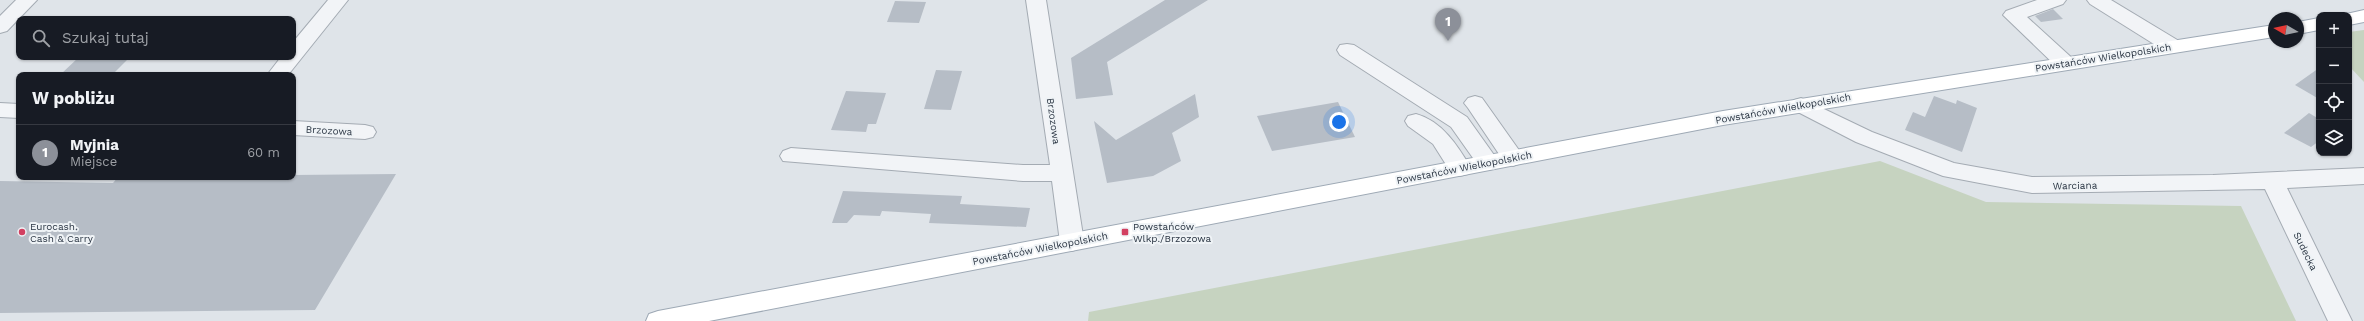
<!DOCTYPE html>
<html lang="pl">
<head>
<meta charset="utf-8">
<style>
  :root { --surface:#171b24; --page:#20242c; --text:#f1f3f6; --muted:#9ea1a6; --line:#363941; --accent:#8c9099 }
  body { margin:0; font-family:"Work Sans",sans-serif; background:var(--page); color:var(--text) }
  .controls { position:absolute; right:12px; top:12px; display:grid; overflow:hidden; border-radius:8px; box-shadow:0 1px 3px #0004 }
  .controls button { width:36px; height:36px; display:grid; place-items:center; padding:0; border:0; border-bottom:1px solid var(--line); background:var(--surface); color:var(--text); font:20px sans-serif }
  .compass { position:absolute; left:2268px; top:12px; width:36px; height:36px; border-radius:50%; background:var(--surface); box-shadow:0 1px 3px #0004; rotate:279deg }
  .you { position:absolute; left:1339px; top:122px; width:14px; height:14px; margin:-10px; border:3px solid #fff; border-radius:50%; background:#1a73e8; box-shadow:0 0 0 6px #1a73e833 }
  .badge { display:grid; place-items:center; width:26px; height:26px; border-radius:50%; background:var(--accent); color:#fff; font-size:13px; font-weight:700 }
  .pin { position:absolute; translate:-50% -33px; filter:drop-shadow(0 1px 2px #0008) }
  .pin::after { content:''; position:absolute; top:21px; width:14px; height:12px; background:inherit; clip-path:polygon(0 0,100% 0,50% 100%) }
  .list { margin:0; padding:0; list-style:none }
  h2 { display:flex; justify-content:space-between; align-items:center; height:52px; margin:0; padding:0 16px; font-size:17px }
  h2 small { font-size:13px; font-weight:400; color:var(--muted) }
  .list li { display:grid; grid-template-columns:26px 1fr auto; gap:12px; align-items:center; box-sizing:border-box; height:56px; padding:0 16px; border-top:1px solid var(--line) }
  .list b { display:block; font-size:15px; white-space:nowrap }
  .list p { margin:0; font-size:13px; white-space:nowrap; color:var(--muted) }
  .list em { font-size:13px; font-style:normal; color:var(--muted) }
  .icon { flex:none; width:22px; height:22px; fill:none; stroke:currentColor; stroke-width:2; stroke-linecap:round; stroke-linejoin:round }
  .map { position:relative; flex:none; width:2364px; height:321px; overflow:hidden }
  .search { position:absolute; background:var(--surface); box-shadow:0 1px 3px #0004; left:16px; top:16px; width:280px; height:44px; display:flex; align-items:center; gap:10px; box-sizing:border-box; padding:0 14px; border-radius:8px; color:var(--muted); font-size:15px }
  .panel { position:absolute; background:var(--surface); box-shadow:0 1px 3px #0004; left:16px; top:72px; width:280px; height:108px; border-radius:8px }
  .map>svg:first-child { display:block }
  .green { fill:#c6d3c0 }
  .building { fill:#b6bdc6 }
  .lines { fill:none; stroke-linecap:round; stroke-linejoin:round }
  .minor-casing { stroke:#a4abb3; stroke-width:2 }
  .major-casing { stroke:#9ea9b5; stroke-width:2 }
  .minor { fill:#f2f4f7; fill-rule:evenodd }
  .major { fill:#fff; fill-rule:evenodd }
  .poi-dot { fill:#d24061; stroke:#eff3f6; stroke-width:1.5 }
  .labels { text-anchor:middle; stroke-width:4; stroke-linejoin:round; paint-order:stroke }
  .street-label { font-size:10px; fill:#283341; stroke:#eff3f6 }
  .poi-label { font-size:10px; fill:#283341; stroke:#eff3f6; text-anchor:start }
</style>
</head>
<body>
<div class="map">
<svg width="2364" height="321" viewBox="0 0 2364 321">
  <rect width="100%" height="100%" fill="#dfe4e9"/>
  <!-- green -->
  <g class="green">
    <polygon points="2364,30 2364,82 2349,66 2349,32"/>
    <polygon points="1880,161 1986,202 2241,206 2296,321 1088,321 1089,312"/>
  </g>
  <!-- building -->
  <g class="building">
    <polygon points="1165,0 1208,0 1107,62 1113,95 1076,99 1071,58"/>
    <polygon points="895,1 926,2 919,23 887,22"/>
    <polygon points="2053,9 2063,19 2041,22 2035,16"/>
    <polygon points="79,57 130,57 112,75 60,75"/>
    <polygon points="2319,68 2319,99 2295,85"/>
    <polygon points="936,70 962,71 951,110 924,109"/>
    <polygon points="846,91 886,93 876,124 868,124 866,132 831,130"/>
    <polygon points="1195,94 1199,117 1172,133 1181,161 1153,176 1107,183 1094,121 1116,140"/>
    <polygon points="1934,96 1956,104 1957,100 1977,108 1962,152 1905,130 1913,112 1925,117"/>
    <polygon points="1338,102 1355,137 1272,151 1257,116"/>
    <polygon points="2309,113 2319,119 2319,141 2311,147 2284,133"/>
    <polygon points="396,174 315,310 0,313 0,181 113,183 118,177 293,177 293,175"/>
    <polygon points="843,191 962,196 960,204 1030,208 1026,227 929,223 931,214 882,211 880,216 854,215 847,223 832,223"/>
  </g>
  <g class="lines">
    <!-- minor casing -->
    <g class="minor-casing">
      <g id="minor">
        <polygon points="16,0 37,0 7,31 0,33 0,16"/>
        <polygon points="328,0 348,0 288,75 267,75 281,57 293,57 293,42"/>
        <polygon points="1026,0 1046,0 1084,242 1080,248 1072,251 1064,248 1060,242 1052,181 1023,181 783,161 780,156 783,151 791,148 1023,165 1050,165"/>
        <polygon points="2037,0 2066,0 2063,4 2027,17 2072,58 2075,63 2072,68 2065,70 2058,68 2003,15 2006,11"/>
        <polygon points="2087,0 2111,0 2179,41 2182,46 2179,51 2172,52 2165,51 2090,4"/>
        <polygon points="1347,44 1354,45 1467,117 1499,162 1496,168 1488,170 1480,168 1451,127 1340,55 1337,50 1340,45"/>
        <polygon points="1475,96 1482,98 1521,153 1524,158 1521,163 1513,166 1505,163 1468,108 1464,103 1468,98"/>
        <polygon points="1801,98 1872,132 1954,163 2032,177 2213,175 2364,168 2364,184 2287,188 2352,321 2328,321 2265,189 2032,193 1943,176 1856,142 1794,110 1790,105 1794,100"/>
        <polygon points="0,103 19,104 19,118 0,117"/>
        <path d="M 1416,114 C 1442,121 1458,146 1471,168 L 1468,174 L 1460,176 L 1452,174 L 1433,144 L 1408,126 L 1405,121 L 1408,116 Z"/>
        <polygon points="293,121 365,125 373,127 376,132 373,137 365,139 293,135"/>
      </g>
    </g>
    <!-- major casing -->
    <g class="major-casing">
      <g id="major">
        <polygon points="2364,10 2364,22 2349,25 2349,15 2342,15"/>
        <polygon points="2319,18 2319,30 2298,34 2298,22"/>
        <polygon points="2274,25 2274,37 1723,125 709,321 646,321 649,314 658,311 1723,111"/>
      </g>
    </g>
    <!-- minor -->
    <use href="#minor" class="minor"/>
    <!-- major -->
    <use href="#major" class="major"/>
  </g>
  <!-- markers -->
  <g class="poi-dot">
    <circle cx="22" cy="232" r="4"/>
    <rect x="1121" y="228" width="8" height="8" rx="2"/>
  </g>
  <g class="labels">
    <!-- street labels -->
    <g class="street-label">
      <text transform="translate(2103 57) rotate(-9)" y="4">Powstańców Wielkopolskich</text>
      <text transform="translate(1783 108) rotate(-10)" y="4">Powstańców Wielkopolskich</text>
      <text transform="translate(1054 121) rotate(82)" y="4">Brzozowa</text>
      <text transform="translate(329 130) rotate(3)" y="4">Brzozowa</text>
      <text transform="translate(1464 167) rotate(-11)" y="4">Powstańców Wielkopolskich</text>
      <text transform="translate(2075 185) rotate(-1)" y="4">Warciana</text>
      <text transform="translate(1040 248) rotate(-11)" y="4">Powstańców Wielkopolskich</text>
      <text transform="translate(2306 251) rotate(64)" y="4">Sudecka</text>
    </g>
    <!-- poi labels -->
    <g class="poi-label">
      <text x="30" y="230">Eurocash.<tspan x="30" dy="12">Cash &amp; Carry</tspan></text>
      <text x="1133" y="230">Powstańców<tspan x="1133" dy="12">Wlkp./Brzozowa</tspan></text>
    </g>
  </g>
</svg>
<div class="controls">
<button>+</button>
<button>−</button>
<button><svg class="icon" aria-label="locate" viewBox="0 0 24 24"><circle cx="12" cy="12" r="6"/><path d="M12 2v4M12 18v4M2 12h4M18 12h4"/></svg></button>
<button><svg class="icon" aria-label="layers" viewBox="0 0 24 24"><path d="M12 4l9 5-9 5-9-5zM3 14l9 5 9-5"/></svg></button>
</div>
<svg class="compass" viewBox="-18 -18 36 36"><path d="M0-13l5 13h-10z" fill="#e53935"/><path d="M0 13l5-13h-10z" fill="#9ea1a6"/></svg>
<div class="you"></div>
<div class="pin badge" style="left:1448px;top:41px">1</div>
<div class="search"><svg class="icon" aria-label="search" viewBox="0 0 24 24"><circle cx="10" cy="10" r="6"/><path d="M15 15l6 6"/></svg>Szukaj tutaj</div>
<section class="panel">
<h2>W pobliżu<small></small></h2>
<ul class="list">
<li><span class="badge">1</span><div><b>Myjnia</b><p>Miejsce</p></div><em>60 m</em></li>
</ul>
</section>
</div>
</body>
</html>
